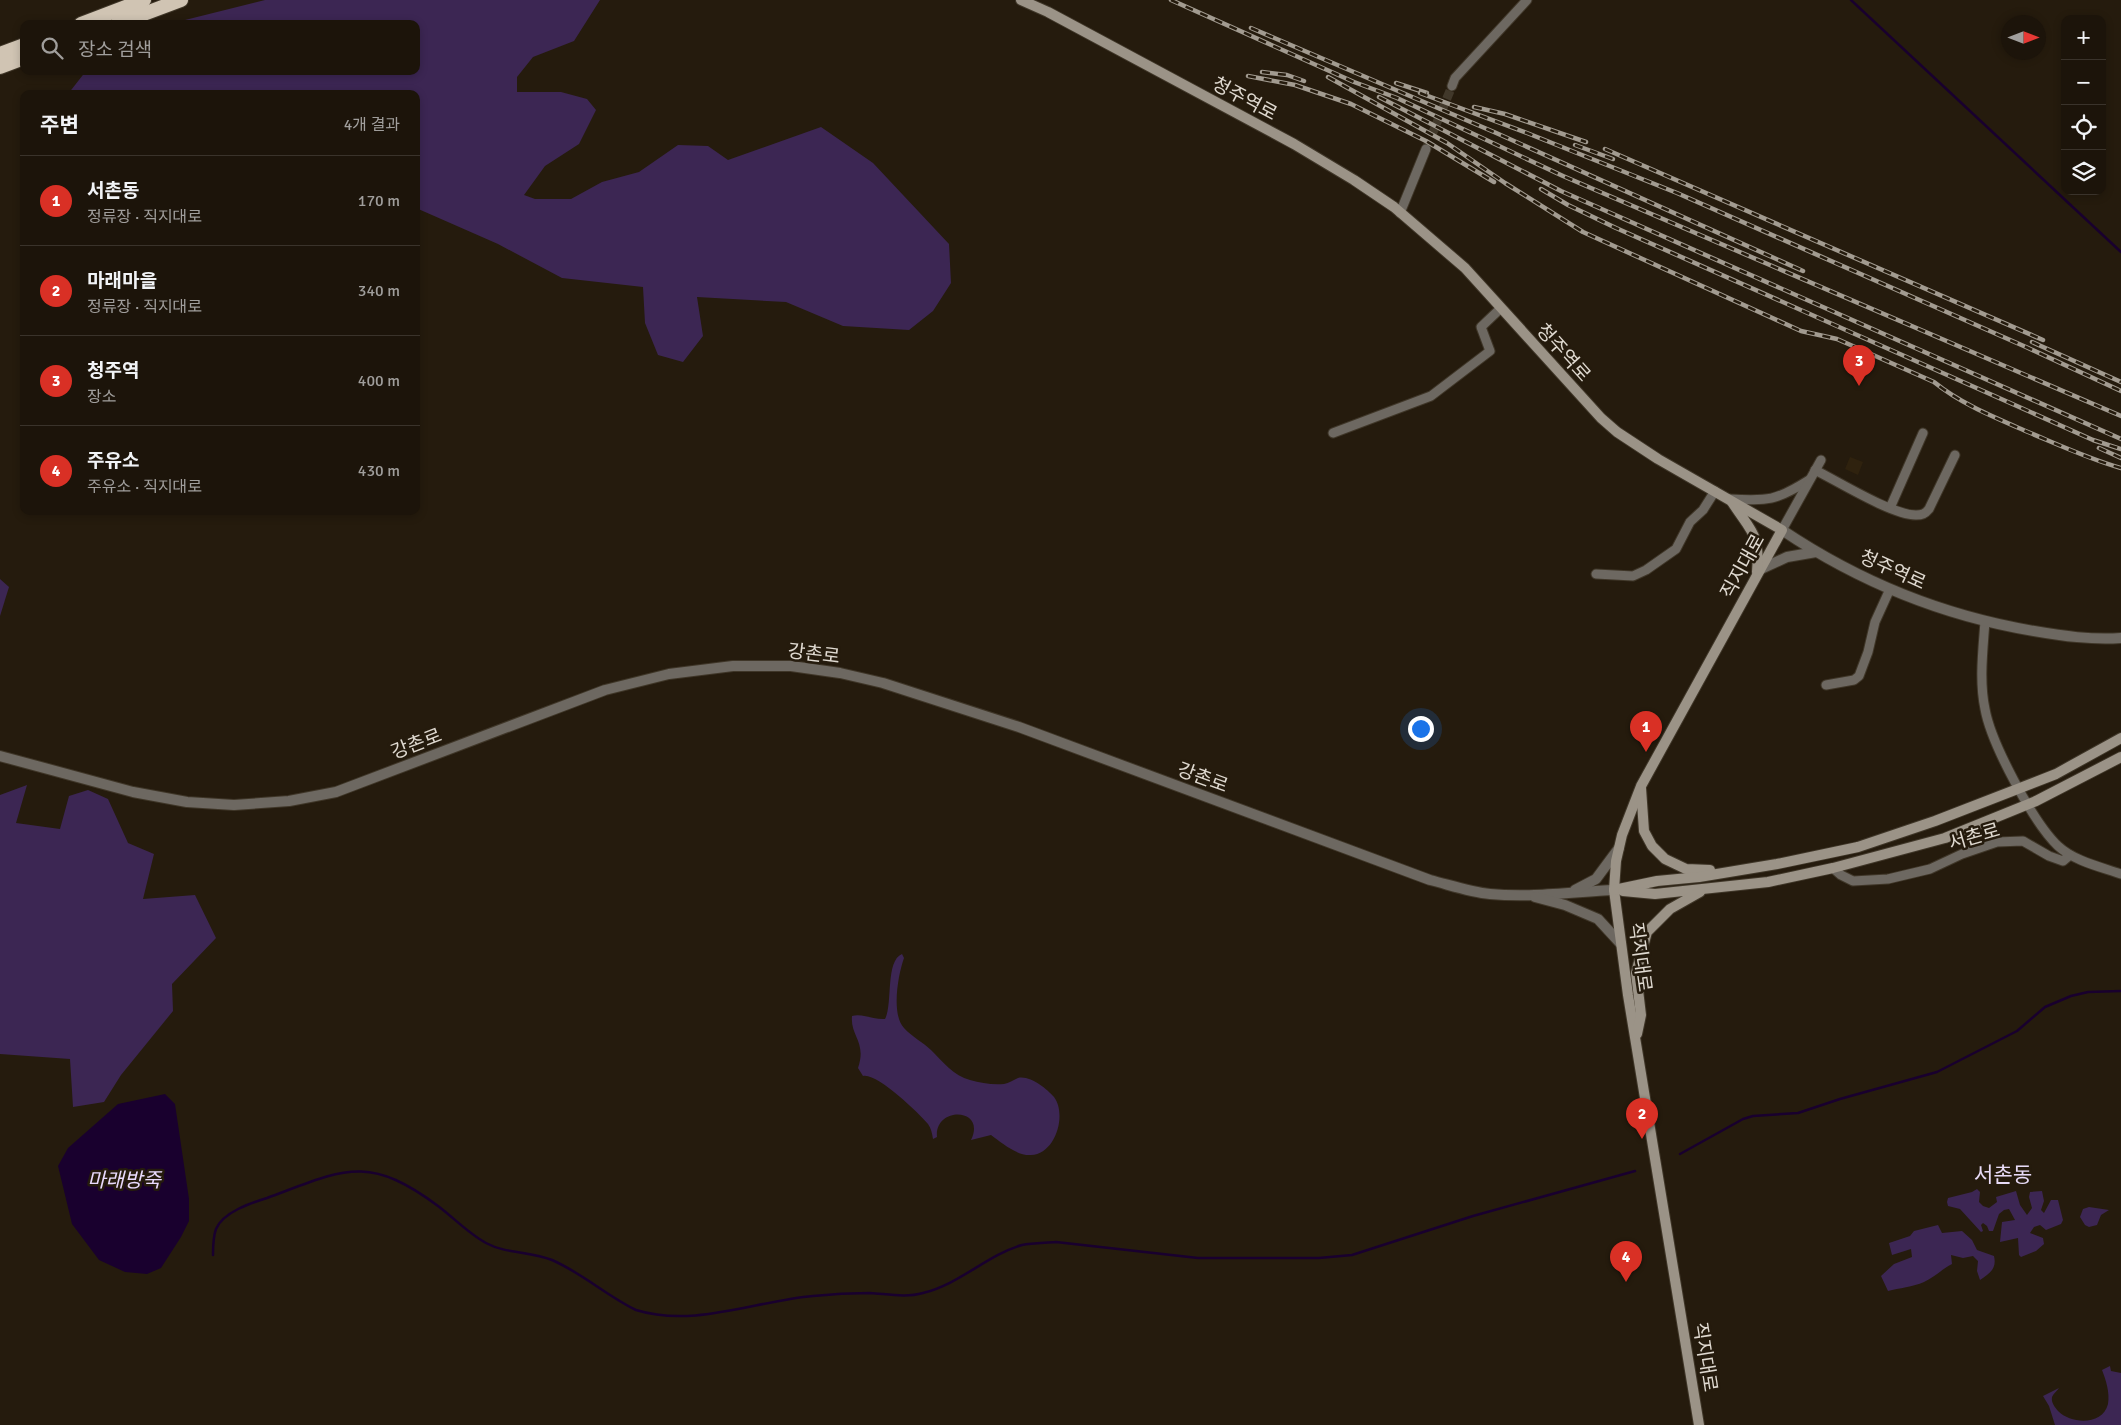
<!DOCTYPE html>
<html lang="ko">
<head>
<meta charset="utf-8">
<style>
  :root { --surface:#1c140a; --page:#251d13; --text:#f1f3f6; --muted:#a09e9c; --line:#3a332b; --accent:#d93025 }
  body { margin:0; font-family:Signika,"Noto Sans KR",sans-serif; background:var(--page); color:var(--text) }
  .controls { position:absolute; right:15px; top:15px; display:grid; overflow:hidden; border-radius:10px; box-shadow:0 2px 8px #0003 }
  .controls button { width:45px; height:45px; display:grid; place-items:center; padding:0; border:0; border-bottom:1px solid var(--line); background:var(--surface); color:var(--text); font:25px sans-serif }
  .compass { position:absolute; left:2001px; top:15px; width:45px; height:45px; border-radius:50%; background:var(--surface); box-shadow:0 2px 8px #0003; rotate:90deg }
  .you { position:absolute; left:1420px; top:728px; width:18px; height:18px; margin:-12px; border:4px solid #fff; border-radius:50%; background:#1a73e8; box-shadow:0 0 0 8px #1a73e833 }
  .badge { display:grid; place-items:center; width:32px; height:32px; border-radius:50%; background:var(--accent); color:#fff; font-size:16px; font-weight:700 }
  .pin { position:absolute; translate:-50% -41px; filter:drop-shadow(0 1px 2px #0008) }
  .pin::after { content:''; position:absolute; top:26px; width:18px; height:15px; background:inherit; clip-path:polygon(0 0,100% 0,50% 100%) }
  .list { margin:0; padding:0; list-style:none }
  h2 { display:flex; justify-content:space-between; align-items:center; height:65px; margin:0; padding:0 20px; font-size:21px }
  h2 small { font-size:16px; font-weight:400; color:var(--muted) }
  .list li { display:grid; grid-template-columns:32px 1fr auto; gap:15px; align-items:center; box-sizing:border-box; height:90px; padding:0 20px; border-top:1px solid var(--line) }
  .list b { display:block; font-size:19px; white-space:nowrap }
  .list p { margin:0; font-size:16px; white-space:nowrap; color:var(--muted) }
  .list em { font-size:16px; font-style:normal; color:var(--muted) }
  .icon { flex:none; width:28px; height:28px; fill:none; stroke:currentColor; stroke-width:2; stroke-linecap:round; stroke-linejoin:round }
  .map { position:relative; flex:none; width:2121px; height:1425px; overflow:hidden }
  .search { position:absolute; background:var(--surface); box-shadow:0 2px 8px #0003; left:20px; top:20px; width:400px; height:55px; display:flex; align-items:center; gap:12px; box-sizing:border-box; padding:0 18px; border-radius:10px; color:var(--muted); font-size:19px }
  .panel { position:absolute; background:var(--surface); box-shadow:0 2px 8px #0003; left:20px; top:90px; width:400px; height:425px; border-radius:10px }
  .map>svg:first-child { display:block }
  .built { fill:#2f220e }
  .green { fill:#3c2653 }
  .water { fill:#19002e }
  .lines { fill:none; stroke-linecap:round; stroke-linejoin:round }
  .stream { stroke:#19002e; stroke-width:2.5 }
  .minor-tunnel { stroke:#41382a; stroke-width:9; stroke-dasharray:9 4.5; stroke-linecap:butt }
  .minor-casing { stroke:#3f3628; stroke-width:11 }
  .tertiary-casing { stroke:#3f3628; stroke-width:12 }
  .secondary-casing { stroke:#3f3628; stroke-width:12 }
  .trunk-casing { stroke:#3f3628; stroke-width:16 }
  .minor { stroke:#6d6861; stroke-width:9 }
  .tertiary { stroke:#6d6861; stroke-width:10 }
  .secondary { stroke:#9b9387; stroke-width:10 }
  .trunk { stroke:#d0c4b3; stroke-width:14 }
  .rail-casing { stroke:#a29b90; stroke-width:4.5 }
  .rail { stroke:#251b0d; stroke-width:2.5; stroke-dasharray:8; stroke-linecap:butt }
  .labels { text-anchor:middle; stroke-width:5; stroke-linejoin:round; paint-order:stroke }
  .street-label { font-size:19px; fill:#e0dad1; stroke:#251b0d }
  .water-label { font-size:20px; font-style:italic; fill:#e9dafd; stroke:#251b0d }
  .quarter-label { font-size:21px; fill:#e8dbf7; stroke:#251b0d }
</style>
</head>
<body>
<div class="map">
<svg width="2121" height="1425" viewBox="0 0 2121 1425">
  <rect width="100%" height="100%" fill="#251b0d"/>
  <!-- built -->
  <polygon class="built" points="1850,457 1863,462 1858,475 1845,469"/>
  <!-- green -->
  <g class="green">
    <polygon points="265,0 600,0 574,41 533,57 517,77 517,92 561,92 587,99 596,110 579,144 545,166 524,195 535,199 571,199 602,182 639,172 678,145 708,146 728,160 821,127 873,163 949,244 951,283 933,311 909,330 843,326 786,302 697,297 703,336 683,362 658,355 645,323 643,287 562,278 498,244 416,208 416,94 68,94 86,71 416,71 416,24 169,24"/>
    <polygon points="0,579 9,587 0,616"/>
    <polygon points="27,785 16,823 60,829 69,796 88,790 108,799 128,843 154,854 143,899 195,895 216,938 172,984 173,1011 121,1075 104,1102 73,1107 70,1059 0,1054 0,795"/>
    <path d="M 902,954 L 904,958 C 898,975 891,1014 904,1028 C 912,1037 923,1042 931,1050 C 942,1061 954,1076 970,1080 C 981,1083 992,1085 1004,1084 C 1009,1083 1013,1080 1018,1078 C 1030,1075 1047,1089 1054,1097 C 1067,1114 1056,1154 1031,1155 C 1017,1156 1002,1143 991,1135 L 971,1140 C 987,1107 934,1106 937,1137 L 933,1139 C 932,1133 931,1128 928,1124 C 919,1113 876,1072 863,1076 L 858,1068 C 867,1042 850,1036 852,1016 C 862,1013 874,1020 885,1019 C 893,1005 885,961 902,954 Z"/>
    <polygon points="1977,1189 1980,1192 1979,1202 1983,1206 1989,1208 1997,1202 1996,1197 2016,1191 2020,1205 2027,1215 2032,1208 2029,1197 2030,1192 2042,1191 2044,1201 2041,1210 2044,1213 2051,1200 2058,1200 2063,1220 2061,1224 2046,1230 2040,1225 2034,1227 2030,1233 2043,1238 2044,1244 2036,1251 2021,1257 2019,1255 2018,1238 2000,1242 2002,1222 2015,1220 2009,1209 2004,1210 1999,1214 1993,1231 1989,1231 1987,1226 1983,1223 1981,1225 1983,1231 1981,1232 1960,1209 1948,1206 1947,1202 1948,1198 1972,1192"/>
    <polygon points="2089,1207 2109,1210 2101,1215 2097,1225 2089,1227 2085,1225 2080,1217 2083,1209"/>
    <path d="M 1938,1225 L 1942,1233 L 1962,1231 L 1972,1240 L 1977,1250 L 1994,1256 C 1997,1269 1990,1273 1980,1280 L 1977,1271 L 1978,1261 L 1973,1256 L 1963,1258 L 1951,1255 L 1952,1264 C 1942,1269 1935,1277 1924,1282 C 1913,1287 1899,1288 1888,1291 L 1881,1276 L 1894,1264 L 1912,1257 L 1911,1249 L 1892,1255 L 1889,1243 L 1910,1236 L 1914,1231 Z"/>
    <path d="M 2110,1366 L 2111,1371 L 2121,1373 L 2121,1425 L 2055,1425 L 2049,1406 L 2043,1396 L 2059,1388 C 2057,1391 2053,1394 2052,1397 C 2051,1403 2055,1407 2058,1411 C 2072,1425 2103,1425 2108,1404 C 2110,1393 2106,1380 2102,1370 Z"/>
  </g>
  <!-- water -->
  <polygon class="water" points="165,1094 175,1104 189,1199 189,1221 181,1237 161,1268 147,1274 125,1272 99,1260 72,1224 58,1166 68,1148 118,1104"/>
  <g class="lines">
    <!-- stream -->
    <g class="stream">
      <polyline points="1851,0 2121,252"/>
      <polyline points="1680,1154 1743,1119 1753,1116 1798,1113 1840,1099 1937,1072 2017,1031 2045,1007 2071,996 2088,992 2121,991"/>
      <path d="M 213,1255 C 213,1246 213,1237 216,1229 C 223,1212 251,1203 267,1198 C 343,1170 367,1153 438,1206 C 454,1218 469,1234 486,1243 C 506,1254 531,1251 552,1260 C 582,1273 607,1296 636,1310 C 694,1328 755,1301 813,1296 C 832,1294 851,1293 870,1293 C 887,1294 906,1298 923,1293 C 960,1284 987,1255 1022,1245 C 1033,1243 1045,1243 1056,1242 L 1198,1258 L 1319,1258 L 1352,1255 L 1473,1216 L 1635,1171"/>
    </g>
    <!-- minor-tunnel -->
    <polyline class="minor-tunnel" points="1426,149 1452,86"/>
    <!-- minor casing -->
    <g class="minor-casing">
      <g id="minor">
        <polyline points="1452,86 1455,78 1527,0"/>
        <polyline points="1400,213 1426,149"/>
        <polyline points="1333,433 1431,396 1490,351 1481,327 1501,308"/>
        <path d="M 1815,470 C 1839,482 1892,515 1916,515 C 1922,515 1925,514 1929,509 L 1955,455"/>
        <path d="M 1730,499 C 1768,501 1776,501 1809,480"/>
        <polyline points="1890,508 1923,433"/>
        <polyline points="1782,530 1821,460"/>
        <polyline points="1596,574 1633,576 1646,570 1676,549 1690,522 1703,510 1715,491"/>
        <path d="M 1985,621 C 1983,650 1979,681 1985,709 C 1991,743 2033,822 2058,846 C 2074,861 2101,867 2121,874"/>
        <polyline points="1826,685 1854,680 1859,676 1868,652 1875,622 1890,589"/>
        <polyline points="1833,868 1841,875 1853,881 1888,879 1930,869 1962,854 1997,842 2023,841 2049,856 2063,861 2070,855"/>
      </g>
    </g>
    <!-- tertiary casing -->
    <g class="tertiary-casing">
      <g id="tertiary">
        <path d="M 1782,530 C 1858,581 1944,616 2034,631 C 2063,636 2091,640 2121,638"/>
        <polyline points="1761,569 1787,557 1816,552"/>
        <path d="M 0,756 L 133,792 L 187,802 L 234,805 L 289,801 L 336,792 L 605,690 L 669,674 L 733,666 L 791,666 L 840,673 L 883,683 L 1019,727 L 1430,880 C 1450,885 1470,892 1490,894 C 1531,898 1573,892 1614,890"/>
        <polyline points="1575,890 1596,879 1619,848"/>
        <polyline points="1535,897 1565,905 1598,919 1621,944"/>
      </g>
    </g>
    <!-- secondary casing -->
    <g class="secondary-casing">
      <g id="secondary">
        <polyline points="1021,0 1048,12 1294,144 1354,180 1394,207 1465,268 1601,418 1617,432 1658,459 1782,530 1641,786 1622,835 1616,861 1614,890 1628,995 1699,1425"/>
        <path d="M 1732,502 C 1752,533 1760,533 1757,572"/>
        <polyline points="1641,788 1644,831 1652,846 1665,859 1686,869 1710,870"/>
        <polyline points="1614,890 1657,881 1699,877 1777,864 1858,847 1935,821 2056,774 2121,738"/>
        <polyline points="1623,891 1655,894 1768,882 1833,868 1945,838 2036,801 2121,757"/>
        <polyline points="1637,1034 1641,1015 1636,973 1647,932 1670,909 1700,892"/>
      </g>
    </g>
    <!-- trunk casing -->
    <g class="trunk-casing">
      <g id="trunk">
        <polyline points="81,24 144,0"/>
        <polyline points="117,24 181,0"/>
        <polyline points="0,54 24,45"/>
        <polyline points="0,67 24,58"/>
      </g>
    </g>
    <!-- minor -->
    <use href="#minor" class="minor"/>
    <!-- tertiary -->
    <use href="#tertiary" class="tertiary"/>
    <!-- secondary -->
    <use href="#secondary" class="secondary"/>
    <!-- trunk -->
    <use href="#trunk" class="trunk"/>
    <!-- rail casing -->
    <g class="rail-casing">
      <g id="rail">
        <polyline points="1171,0 1354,82 1397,98 1563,176 2121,416"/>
        <polyline points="1251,28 1494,132 1803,271"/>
        <polyline points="1262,72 1287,75 1304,81"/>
        <polyline points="1248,76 1295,85 1351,104 1426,141 1494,182"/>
        <path d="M 1328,77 L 1447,143 L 1505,183 L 1583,232 L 1801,331 L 1837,339 L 1934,382 C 1961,404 1996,418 2028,432 C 2059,445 2089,459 2121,468"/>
        <polyline points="1396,83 1427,93"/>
        <polyline points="1420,93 1527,133 1677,193 2026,347 2121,391"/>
        <polyline points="1379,97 1561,191 2121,439"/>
        <polyline points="1474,107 1505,114 1586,142"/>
        <polyline points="1575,145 1613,159"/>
        <polyline points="1605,149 2043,340"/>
        <polyline points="1541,189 1568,205 1616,228 2008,402 2093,440 2121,449"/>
        <polyline points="2032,342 2121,382"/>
        <polyline points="2099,448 2121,458"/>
      </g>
    </g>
    <!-- rail -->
    <use href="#rail" class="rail"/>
  </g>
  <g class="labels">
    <!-- street labels -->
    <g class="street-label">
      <text transform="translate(1245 98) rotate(28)" y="7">청주역로</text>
      <text transform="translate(1564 352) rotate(48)" y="7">청주역로</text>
      <text transform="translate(1742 566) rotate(-61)" y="7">직지대로</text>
      <text transform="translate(1893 569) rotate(24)" y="7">청주역로</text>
      <text transform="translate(814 653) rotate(7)" y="7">강촌로</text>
      <text transform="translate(416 743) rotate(-21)" y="7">강촌로</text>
      <text transform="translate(1203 777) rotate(20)" y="7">강촌로</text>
      <text transform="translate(1974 836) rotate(-16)" y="7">서촌로</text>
      <text transform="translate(1641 957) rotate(82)" y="7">직지대로</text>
      <text transform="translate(1706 1357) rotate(81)" y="7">직지대로</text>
    </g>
    <!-- water labels -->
    <g class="water-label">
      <text x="124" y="1187">마래방죽</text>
    </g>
    <!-- quarter labels -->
    <g class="quarter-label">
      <text x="2003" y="1182">서촌동</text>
    </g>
  </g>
</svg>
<div class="controls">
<button>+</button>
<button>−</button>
<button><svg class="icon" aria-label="locate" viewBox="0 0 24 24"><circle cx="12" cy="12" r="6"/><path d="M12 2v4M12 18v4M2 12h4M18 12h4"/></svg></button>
<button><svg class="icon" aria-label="layers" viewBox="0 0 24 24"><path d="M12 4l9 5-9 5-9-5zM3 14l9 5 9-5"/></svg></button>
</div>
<svg class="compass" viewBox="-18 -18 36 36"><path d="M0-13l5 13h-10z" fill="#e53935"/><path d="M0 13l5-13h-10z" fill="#a09e9c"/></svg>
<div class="you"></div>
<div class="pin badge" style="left:1646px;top:752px">1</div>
<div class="pin badge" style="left:1642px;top:1139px">2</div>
<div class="pin badge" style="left:1859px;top:386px">3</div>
<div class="pin badge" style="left:1626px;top:1282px">4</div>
<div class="search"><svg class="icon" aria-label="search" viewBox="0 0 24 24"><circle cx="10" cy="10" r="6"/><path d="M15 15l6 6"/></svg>장소 검색</div>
<section class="panel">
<h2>주변<small>4개 결과</small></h2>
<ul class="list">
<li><span class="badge">1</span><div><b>서촌동</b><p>정류장 · 직지대로</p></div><em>170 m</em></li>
<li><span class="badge">2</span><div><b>마래마을</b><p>정류장 · 직지대로</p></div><em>340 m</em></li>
<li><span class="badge">3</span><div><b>청주역</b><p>장소</p></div><em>400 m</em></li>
<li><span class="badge">4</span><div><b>주유소</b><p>주유소 · 직지대로</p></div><em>430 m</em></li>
</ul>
</section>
</div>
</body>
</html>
